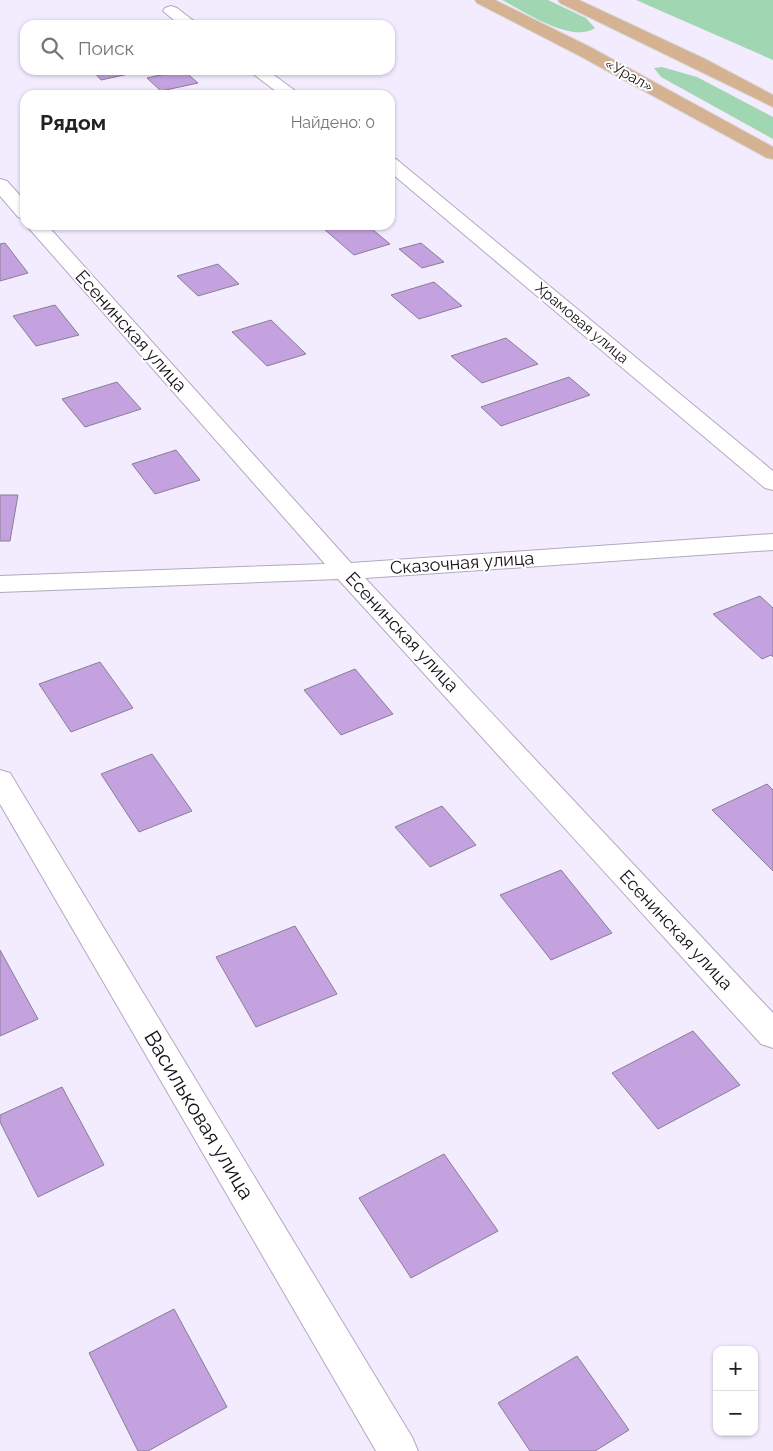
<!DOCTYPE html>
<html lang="ru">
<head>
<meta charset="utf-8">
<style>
  :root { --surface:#fff; --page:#f2f2f2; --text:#222; --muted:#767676; --line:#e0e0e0 }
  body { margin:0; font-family:Raleway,sans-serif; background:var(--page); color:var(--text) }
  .controls { position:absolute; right:15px; bottom:15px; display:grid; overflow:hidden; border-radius:10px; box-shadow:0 1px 4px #0004 }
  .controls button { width:45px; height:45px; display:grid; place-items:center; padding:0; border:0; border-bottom:1px solid var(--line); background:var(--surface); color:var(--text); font:25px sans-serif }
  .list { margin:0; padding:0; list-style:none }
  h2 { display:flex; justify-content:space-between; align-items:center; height:65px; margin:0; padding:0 20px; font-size:21px }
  h2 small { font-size:16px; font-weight:400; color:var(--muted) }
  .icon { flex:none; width:28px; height:28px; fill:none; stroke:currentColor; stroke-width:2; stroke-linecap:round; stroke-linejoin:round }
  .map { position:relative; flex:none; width:773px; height:1451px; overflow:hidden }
  .search { position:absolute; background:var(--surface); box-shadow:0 1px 4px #0004; left:20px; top:20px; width:375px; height:55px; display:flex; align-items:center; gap:12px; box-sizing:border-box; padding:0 18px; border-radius:15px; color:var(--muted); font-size:19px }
  .panel { position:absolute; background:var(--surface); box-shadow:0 1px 4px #0004; left:20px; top:90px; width:375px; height:140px; border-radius:15px }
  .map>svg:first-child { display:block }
  .green { fill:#a1d6b3 }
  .building { fill:#c3a2df; stroke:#897e93 }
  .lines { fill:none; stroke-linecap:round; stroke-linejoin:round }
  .street-casing { stroke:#b1a9bf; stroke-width:2 }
  .primary-casing { stroke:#d9d9da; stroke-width:2 }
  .street { fill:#fff; fill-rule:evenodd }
  .primary { fill:#d4b292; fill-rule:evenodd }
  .labels { text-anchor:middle; stroke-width:4; stroke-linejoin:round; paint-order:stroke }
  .far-street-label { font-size:15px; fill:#141118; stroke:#fff }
  .street-label { font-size:18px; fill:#141118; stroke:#fff }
  .near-street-label { font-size:21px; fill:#141118; stroke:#fff }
</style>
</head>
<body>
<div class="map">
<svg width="773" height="1451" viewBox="0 0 773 1451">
  <rect width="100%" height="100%" fill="#f3ecff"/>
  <!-- green -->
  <g class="green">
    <path d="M 502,0 L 548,0 L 586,18 L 595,28 C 572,44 524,11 502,0 Z"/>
    <polygon points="636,0 773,0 773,60"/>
    <polygon points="662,67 697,77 773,117 773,139 661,77 654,68"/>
  </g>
  <!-- building -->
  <g class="building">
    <polygon points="92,70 141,70 142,71 101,80"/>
    <polygon points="183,70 198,83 161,91 147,78"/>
    <polygon points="339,225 367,225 390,244 354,255 324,229"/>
    <polygon points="5,243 28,273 0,281 0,244"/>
    <polygon points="421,243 444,262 422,268 399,249"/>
    <polygon points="218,264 239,284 198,296 177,276"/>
    <polygon points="434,282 462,306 419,319 391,295"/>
    <polygon points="55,305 79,335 36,346 13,316"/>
    <polygon points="271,320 306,354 267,366 232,332"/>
    <polygon points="506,338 538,364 482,383 451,356"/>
    <polygon points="569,377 590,395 501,426 481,407"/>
    <polygon points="117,382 141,409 85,427 62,399"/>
    <polygon points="176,450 200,480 155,494 132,464"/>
    <polygon points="0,495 18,495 10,541 0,541"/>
    <polygon points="760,596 773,608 773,657 771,655 762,659 713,614"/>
    <polygon points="100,662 133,708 71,732 39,684"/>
    <polygon points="355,669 393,714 341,735 304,690"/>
    <polygon points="152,754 192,811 139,832 101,774"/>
    <polygon points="767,784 773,790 773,871 712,810"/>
    <polygon points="442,806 476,845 430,867 395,827"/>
    <polygon points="561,870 612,933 551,960 500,895"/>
    <polygon points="295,926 337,994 256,1027 216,957"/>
    <polygon points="0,950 38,1019 0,1036"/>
    <polygon points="693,1031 740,1085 658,1129 612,1073"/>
    <polygon points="62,1087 104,1165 38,1197 0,1122 0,1115"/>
    <polygon points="444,1154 498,1231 411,1278 359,1198"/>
    <polygon points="174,1309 227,1407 148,1451 138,1451 89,1353"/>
    <polygon points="577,1356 629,1430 595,1451 530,1451 498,1403"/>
  </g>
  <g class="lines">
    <!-- street casing -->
    <g class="street-casing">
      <g id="street">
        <polygon points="171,6 177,8 199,25 180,25 163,11 165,8"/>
        <polygon points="248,70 267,70 301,95 281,95"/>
        <polygon points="390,157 396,159 773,471 773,490 765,488 390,172"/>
        <polygon points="0,179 7,181 25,201 25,219 18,217 0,196"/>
        <polygon points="26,225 47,225 351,563 773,534 773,550 365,578 773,1013 773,1048 761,1044 338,579 0,592 0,576 325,564"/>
        <polygon points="0,770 10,773 412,1437 418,1451 376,1451 0,804"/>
      </g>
    </g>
    <!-- primary casing -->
    <g class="primary-casing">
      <g id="primary">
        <polygon points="475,0 495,0 590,47 773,147 773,159 767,158 578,55 477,3"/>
        <polygon points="558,0 579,0 705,59 773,95 773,107 560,3"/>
      </g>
    </g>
    <!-- street -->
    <use href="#street" class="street"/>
    <!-- primary -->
    <use href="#primary" class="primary"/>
  </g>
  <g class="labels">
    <!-- far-street labels -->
    <g class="far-street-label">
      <text transform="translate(629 75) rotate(29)" y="5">«Урал»</text>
      <text transform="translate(582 323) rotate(40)" y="5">Храмовая улица</text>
    </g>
    <!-- street labels -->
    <g class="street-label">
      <text transform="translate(131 331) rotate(48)" y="6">Есенинская улица</text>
      <text transform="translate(462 563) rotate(-4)" y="6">Сказочная улица</text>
      <text transform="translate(402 632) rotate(47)" y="6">Есенинская улица</text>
      <text transform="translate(676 930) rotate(47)" y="6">Есенинская улица</text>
    </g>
    <!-- near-street labels -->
    <g class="near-street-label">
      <text transform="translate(199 1115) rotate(59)" y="7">Васильковая улица</text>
    </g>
  </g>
</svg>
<div class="controls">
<button>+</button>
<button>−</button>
</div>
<div class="search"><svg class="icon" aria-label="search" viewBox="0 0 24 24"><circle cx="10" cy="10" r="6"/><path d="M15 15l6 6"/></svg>Поиск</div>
<section class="panel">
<h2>Рядом<small>Найдено: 0</small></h2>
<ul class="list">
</ul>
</section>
</div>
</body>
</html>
